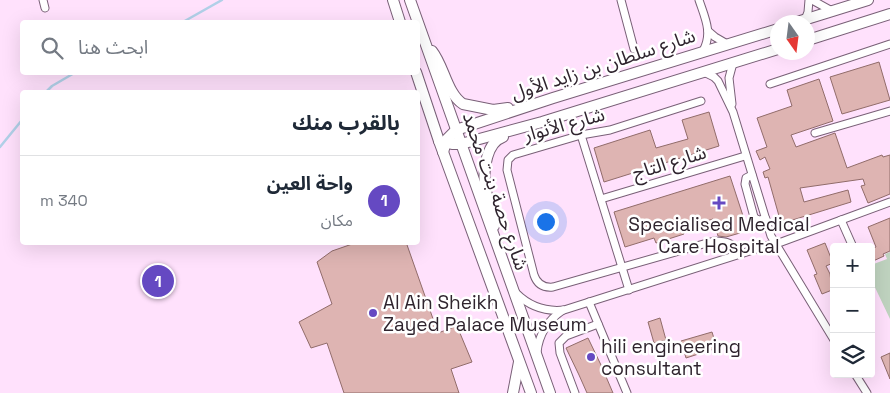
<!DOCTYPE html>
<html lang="ar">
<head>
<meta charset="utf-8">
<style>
  :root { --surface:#fff; --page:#f2f2f3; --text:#1f2937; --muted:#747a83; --line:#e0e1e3; --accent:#6549c2 }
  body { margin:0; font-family:"Space Grotesk","Noto Sans Arabic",sans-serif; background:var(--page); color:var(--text); direction:rtl }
  .controls { position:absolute; right:15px; bottom:15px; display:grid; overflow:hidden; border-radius:5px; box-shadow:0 5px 20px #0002 }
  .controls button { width:45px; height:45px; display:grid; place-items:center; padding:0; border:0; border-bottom:1px solid var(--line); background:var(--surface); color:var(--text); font:25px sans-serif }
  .compass { position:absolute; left:770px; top:15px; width:45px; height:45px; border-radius:50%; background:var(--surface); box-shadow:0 5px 20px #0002; rotate:166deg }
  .you { position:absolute; left:545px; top:221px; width:18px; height:18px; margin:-12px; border:4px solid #fff; border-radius:50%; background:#1a73e8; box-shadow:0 0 0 8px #1a73e833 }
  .badge { display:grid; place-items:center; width:32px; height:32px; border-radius:50%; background:var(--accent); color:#fff; font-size:16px; font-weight:700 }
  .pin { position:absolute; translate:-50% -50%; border:2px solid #fff; box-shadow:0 1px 5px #0006 }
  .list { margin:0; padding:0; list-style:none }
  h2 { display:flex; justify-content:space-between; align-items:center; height:65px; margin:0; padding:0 20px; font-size:21px }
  h2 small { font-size:16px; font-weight:400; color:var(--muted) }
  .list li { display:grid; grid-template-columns:32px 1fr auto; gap:15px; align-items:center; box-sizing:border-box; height:90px; padding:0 20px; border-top:1px solid var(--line) }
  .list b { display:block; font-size:19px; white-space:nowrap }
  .list p { margin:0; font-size:16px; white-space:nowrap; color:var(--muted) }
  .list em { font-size:16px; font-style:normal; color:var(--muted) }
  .icon { flex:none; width:28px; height:28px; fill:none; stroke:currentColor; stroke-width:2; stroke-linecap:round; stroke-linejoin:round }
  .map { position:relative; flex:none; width:890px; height:393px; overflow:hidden; direction:ltr }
  .search { position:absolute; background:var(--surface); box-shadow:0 5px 20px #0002; left:20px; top:20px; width:400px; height:55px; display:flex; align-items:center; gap:12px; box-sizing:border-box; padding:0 18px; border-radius:5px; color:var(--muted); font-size:19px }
  .panel { position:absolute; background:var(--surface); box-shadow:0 5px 20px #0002; left:20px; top:90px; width:400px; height:155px; border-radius:5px; direction:rtl }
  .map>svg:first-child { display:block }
  .green { fill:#c0d4c0 }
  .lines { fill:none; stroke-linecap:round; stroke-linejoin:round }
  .stream { stroke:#b1d0e8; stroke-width:2.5 }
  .building { fill:#deb4b2; stroke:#916c6a }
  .street-casing { stroke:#796077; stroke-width:9 }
  .secondary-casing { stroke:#796077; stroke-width:12 }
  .street { stroke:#fff; stroke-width:7 }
  .secondary { stroke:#fff; stroke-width:10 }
  .poi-dot { fill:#6549c2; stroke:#fff; stroke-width:2 }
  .labels { text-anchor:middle; stroke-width:5; stroke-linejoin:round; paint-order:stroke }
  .street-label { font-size:19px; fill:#2f242e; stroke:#fff }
  .poi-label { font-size:19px; fill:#2f242e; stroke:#fff; text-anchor:start }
</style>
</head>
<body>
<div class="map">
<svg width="890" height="393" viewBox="0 0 890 393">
  <rect width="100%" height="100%" fill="#ffe1fc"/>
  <!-- green -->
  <polygon class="green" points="890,252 890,319 871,279 871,265 887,259 885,254"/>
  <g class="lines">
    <!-- stream -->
    <g class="stream">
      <polyline points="183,22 222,0"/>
      <polyline points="46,92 52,86 76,72"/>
      <polyline points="0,147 22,120"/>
    </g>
  </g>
  <!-- building -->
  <g class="building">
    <polygon points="879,62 890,100 842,114 830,77"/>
    <polygon points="819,79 833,121 791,135 796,147 835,133 847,168 882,155 883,157 890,155 890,194 868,203 861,186 865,185 863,179 800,188 804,202 848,190 851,202 786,222 779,216 768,177 765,178 763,172 770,169 765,157 760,160 756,151 767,147 757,118 792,106 787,90"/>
    <polygon points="709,112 719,146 604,182 594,148 650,130 656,148 688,139 682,120"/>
    <polygon points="730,176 746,225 740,233 726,237 718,236 713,219 682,229 684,234 656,243 654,238 625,247 614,212"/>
    <polygon points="890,218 890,251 883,254 884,256 871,262 871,249 876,247 868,227"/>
    <polygon points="358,242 406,242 438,333 457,326 472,362 451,369 459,393 344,393 327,343 311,348 299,322 332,304 317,262 332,251"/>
    <polygon points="825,243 833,263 826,266 830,274 832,290 822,294 814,275 817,274 807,250"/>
    <polygon points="660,318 666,340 654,343 648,322"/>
    <polygon points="712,332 717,348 686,358 681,341"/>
    <polygon points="588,338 601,365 613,393 587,393 579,375 566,348"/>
    <polygon points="890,353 890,379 881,357"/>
  </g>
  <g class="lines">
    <!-- street casing -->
    <g class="street-casing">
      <g id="street">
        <polyline points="43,0 45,8"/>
        <polyline points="621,0 634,49"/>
        <path d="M 699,0 C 705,18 713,33 703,51"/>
        <polyline points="812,0 832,11"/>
        <polyline points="805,20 808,12 809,0"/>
        <polyline points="708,31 715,37 727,44"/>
        <polyline points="704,72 714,77 718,81 733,112 771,236 834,340"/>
        <polyline points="770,84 890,44"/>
        <path d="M 701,101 L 610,130 L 581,135 L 513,155 L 508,160 L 507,170 L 534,275 C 537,284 543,288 553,287 L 714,241 C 727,241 733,243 740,254"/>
        <polyline points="732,104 729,78 733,63"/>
        <polyline points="815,133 890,111"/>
        <polyline points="581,135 629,290"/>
        <polyline points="752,175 746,178 745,184 754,217 758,220 766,219"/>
        <polyline points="601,199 745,156"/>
        <polyline points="841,220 853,247"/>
        <polyline points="776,244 890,202"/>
        <path d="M 516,293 C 530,307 545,312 564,310 L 775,243"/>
        <polyline points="589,302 627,393"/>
        <path d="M 537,352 C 539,334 548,320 563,310"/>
        <polyline points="855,374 867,393"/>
        <polyline points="575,393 560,353 559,343 566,336 598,324"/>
      </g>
    </g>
    <!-- secondary casing -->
    <g class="secondary-casing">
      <g id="secondary">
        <polyline points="393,0 400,22"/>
        <polyline points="410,0 550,393"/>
        <polyline points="797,22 868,0"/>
        <polyline points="808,40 890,14"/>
        <path d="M 432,51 C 444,66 447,94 463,104 L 493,110 L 508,108"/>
        <polyline points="416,72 439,141 531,393"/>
        <polyline points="439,141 452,144 461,144 542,122 778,49"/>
        <polyline points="443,152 447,139 456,130 553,98 778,29"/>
        <path d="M 494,226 C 494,211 486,199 485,184 C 483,169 487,142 503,137"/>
        <polyline points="513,393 519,362"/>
      </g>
    </g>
    <!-- street -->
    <use href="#street" class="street"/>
    <!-- secondary -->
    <use href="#secondary" class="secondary"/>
  </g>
  <!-- markers -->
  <g class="poi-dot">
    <path d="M716.5 195.5h5v5h5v5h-5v5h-5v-5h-5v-5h5z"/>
    <circle cx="373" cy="313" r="5"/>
    <circle cx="591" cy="357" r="5"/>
  </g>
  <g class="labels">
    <!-- street labels -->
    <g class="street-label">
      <text transform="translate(603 64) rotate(-18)" y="7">شارع سلطان بن زايد الأول</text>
      <text transform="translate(564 124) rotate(-15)" y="7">شارع الأنوار</text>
      <text transform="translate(669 162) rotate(-17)" y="7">شارع التاج</text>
      <text transform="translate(496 191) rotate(71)" y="7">شارع حصة بنت محمد</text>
    </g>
    <!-- poi labels -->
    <g class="poi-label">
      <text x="719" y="231" text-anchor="middle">Specialised Medical<tspan x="719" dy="22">Care Hospital</tspan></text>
      <text x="383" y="309">Al Ain Sheikh<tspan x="383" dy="22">Zayed Palace Museum</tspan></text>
      <text x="601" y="353">hili engineering<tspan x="601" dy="22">consultant</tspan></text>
    </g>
  </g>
</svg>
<div class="controls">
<button>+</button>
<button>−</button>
<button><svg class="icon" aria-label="layers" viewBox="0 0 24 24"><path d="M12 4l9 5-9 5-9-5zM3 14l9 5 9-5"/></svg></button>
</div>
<svg class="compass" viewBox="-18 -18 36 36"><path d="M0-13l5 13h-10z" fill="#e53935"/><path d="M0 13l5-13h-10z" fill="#747a83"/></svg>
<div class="you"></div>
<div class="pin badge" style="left:158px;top:281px">1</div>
<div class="search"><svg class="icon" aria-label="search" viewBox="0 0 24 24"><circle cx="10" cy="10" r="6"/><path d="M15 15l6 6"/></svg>ابحث هنا</div>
<section class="panel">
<h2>بالقرب منك<small></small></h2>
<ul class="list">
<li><span class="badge">1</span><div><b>واحة العين</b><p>مكان</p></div><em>340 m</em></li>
</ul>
</section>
</div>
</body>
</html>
